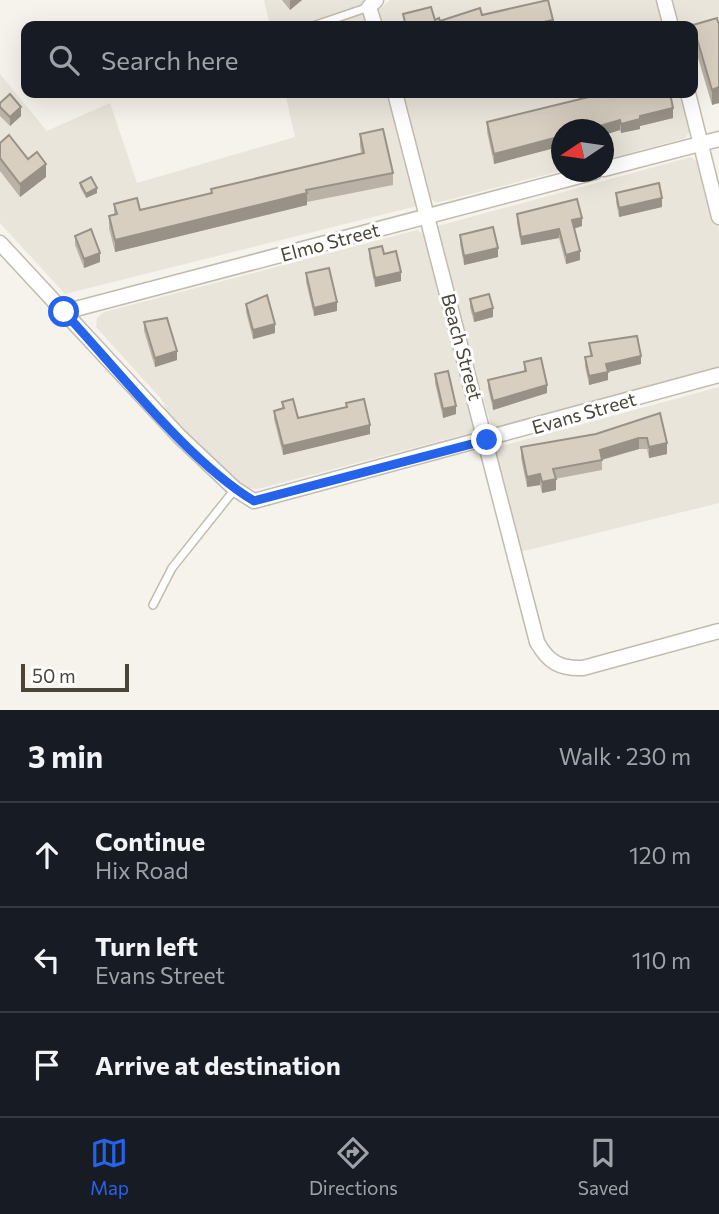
<!DOCTYPE html>
<html lang="en">
<head>
<meta charset="utf-8">
<style>
  :root { --surface:#171b24; --page:#242831; --text:#f1f3f6; --muted:#9ea1a6; --line:#363941; --accent:#2563eb }
  body { margin:0; font-family:Commissioner,sans-serif; background:var(--page); color:var(--text) }
  .compass { position:absolute; left:551px; top:119px; width:63px; height:63px; border-radius:50%; background:var(--surface); box-shadow:0 7px 28px #0002; rotate:257deg }
  .scale { position:absolute; left:21px; bottom:18px; width:108px; box-sizing:border-box; padding-left:7px; border:4px solid #4b4439; border-top:0; font-size:19px; line-height:24px; white-space:nowrap; color:#4b4439; -webkit-text-stroke:5px #fff; paint-order:stroke }
  .stop { position:absolute; width:21px; height:21px; margin:-16px; border:5px solid #2563eb; border-radius:50%; background:#fff }
  .stop.end { background:#2563eb; border-color:#fff; box-shadow:0 2px 7px #0008 }
  .list { margin:0; padding:0; list-style:none }
  h2 { display:flex; justify-content:space-between; align-items:center; height:91px; margin:0; padding:0 28px; font-size:30px }
  h2 small { font-size:23px; font-weight:400; color:var(--muted) }
  .list li { display:grid; grid-template-columns:46px 1fr auto; gap:21px; align-items:center; box-sizing:border-box; height:105px; padding:0 28px; border-top:2px solid var(--line) }
  .list b { display:block; font-size:26px; white-space:nowrap }
  .list p { margin:0; font-size:23px; white-space:nowrap; color:var(--muted) }
  .list em { font-size:23px; font-style:normal; color:var(--muted) }
  .icon { flex:none; width:38px; height:38px; fill:none; stroke:currentColor; stroke-width:2; stroke-linecap:round; stroke-linejoin:round }
  .map { position:relative; flex:none; width:719px; height:710px; overflow:hidden }
  .search { position:absolute; background:var(--surface); box-shadow:0 7px 28px #0002; left:21px; right:21px; top:21px; height:77px; display:flex; align-items:center; gap:18px; box-sizing:border-box; padding:0 24px; border-radius:14px; color:var(--muted); font-size:26px }
  .sheet { height:406px; background:var(--surface) }
  nav { display:flex; justify-content:space-around; align-items:center; box-sizing:border-box; height:98px; border-top:2px solid var(--line); background:var(--surface); font-size:19px; color:var(--muted) }
  nav a { display:grid; justify-items:center; gap:4px }
  nav .on { color:var(--accent) }
  .map>svg:first-child { display:block }
  .residential { fill:#eae5da }
  .lines { fill:none; stroke-linecap:round; stroke-linejoin:round }
  .service-casing { stroke:#c2bbae; stroke-width:10 }
  .minor-casing { stroke:#c2bbae; stroke-width:17 }
  .service { stroke:#fff; stroke-width:7 }
  .minor { stroke:#fff; stroke-width:14 }
  .wall { fill:#bab2a6 }
  .shaded-wall { fill:#979187 }
  .building { fill:#d8cfc1; stroke:#979187; stroke-width:2 }
  .route { stroke:#2563eb; stroke-width:9 }
  .labels { text-anchor:middle; stroke-width:6; stroke-linejoin:round; paint-order:stroke }
  .street-label { font-size:19px; fill:#4b4439; stroke:#fff }
</style>
</head>
<body>
<div class="map">
<svg width="719" height="710" viewBox="0 0 719 710">
  <rect width="100%" height="100%" fill="#f6f3ec"/>
  <!-- residential -->
  <g class="residential">
    <polygon points="264,0 363,0 360,9 369,26 270,26"/>
    <polygon points="390,0 658,0 665,26 383,26 379,9"/>
    <polygon points="668,0 719,0 719,19 692,26 675,26"/>
    <polygon points="0,74 47,131 110,103 137,183 295,137 285,93 387,93 417,206 65,294 0,223"/>
    <polygon points="400,93 682,93 691,130 685,138 604,160 604,130 562,130 561,171 436,203 427,196"/>
    <polygon points="691,157 702,166 719,231 719,368 494,428 491,426 437,233 438,226"/>
    <polygon points="417,230 425,235 476,430 474,432 258,489 247,488 232,482 168,417 163,401 96,327 97,318 104,312"/>
    <polygon points="719,387 719,503 520,552 494,448"/>
  </g>
  <g class="lines">
    <!-- service casing -->
    <g class="service-casing">
      <g id="service">
        <polyline points="313,26 369,7"/>
        <polyline points="153,605 172,568 235,489"/>
      </g>
    </g>
    <!-- minor casing -->
    <g class="minor-casing">
      <g id="minor">
        <polyline points="664,0 671,26"/>
        <polyline points="375,26 369,7 376,0"/>
        <path d="M 395,93 L 537,642 C 548,662 560,669 583,668 L 719,631"/>
        <polyline points="688,93 719,217"/>
        <polyline points="604,169 719,139"/>
        <polyline points="0,243 179,436 235,489 254,501 719,375"/>
        <polyline points="64,312 595,172"/>
      </g>
    </g>
    <!-- service -->
    <use href="#service" class="service"/>
    <!-- minor -->
    <use href="#minor" class="minor"/>
  </g>
  <!-- wall -->
  <g class="wall">
    <polygon points="282,0 302,0 290,10"/>
    <polygon points="718,22 712,105 693,41 693,25"/>
    <polygon points="0,103 21,116 10,126 0,116"/>
    <polygon points="673,118 640,126 640,129 621,133 620,130 604,135 604,130 562,130 562,146 494,164 487,132 487,122"/>
    <polygon points="360,134 393,173 393,185 307,202 307,205 115,252 109,228 109,216 114,214 114,204 140,210 211,194 211,189 361,153 360,146"/>
    <polygon points="0,143 46,177 20,197 0,171"/>
    <polygon points="80,183 97,193 86,198 80,187"/>
    <polygon points="616,193 662,207 619,217 616,202"/>
    <polygon points="517,214 582,226 574,229 580,260 566,264 559,238 521,245 517,223"/>
    <polygon points="460,235 498,257 464,265 460,244"/>
    <polygon points="75,236 100,262 84,268 75,245"/>
    <polygon points="369,249 384,254 401,281 375,287 369,258"/>
    <polygon points="306,273 337,311 314,316 306,282"/>
    <polygon points="470,299 493,317 474,322 470,308"/>
    <polygon points="246,304 275,333 253,339 246,312"/>
    <polygon points="144,322 177,360 155,367 144,331"/>
    <polygon points="589,343 641,364 608,372 608,380 589,385 585,366 585,357 590,356"/>
    <polygon points="524,362 547,393 493,410 488,388 488,380 524,371"/>
    <polygon points="435,374 456,414 443,418 435,383"/>
    <polygon points="282,402 298,418 346,407 346,403 370,434 283,455 274,419 274,411 282,408"/>
    <polygon points="660,413 667,454 649,458 647,449 639,449 602,460 602,470 555,479 556,490 542,493 540,485 527,487 521,458 521,447 596,434"/>
  </g>
  <!-- shaded-wall -->
  <g class="shaded-wall">
    <polygon points="291,0 302,0 290,10 290,1"/>
    <polygon points="553,20 553,26 525,26"/>
    <polygon points="719,87 719,103 712,105 712,90"/>
    <polygon points="21,107 21,116 10,126 10,117"/>
    <polygon points="673,108 673,118 640,126 640,129 621,133 621,124 640,116"/>
    <polygon points="620,120 620,130 604,135 604,130 586,130"/>
    <polygon points="562,136 562,146 494,164 494,154"/>
    <polygon points="46,164 46,177 20,197 20,184"/>
    <polygon points="97,188 97,193 86,198 86,194"/>
    <polygon points="307,193 307,205 115,252 115,240"/>
    <polygon points="662,198 662,207 619,217 619,208"/>
    <polygon points="582,218 582,226 572,229 572,220"/>
    <polygon points="559,229 559,238 521,245 521,237"/>
    <polygon points="498,248 498,257 464,265 464,256"/>
    <polygon points="580,251 580,260 566,264 566,255"/>
    <polygon points="100,253 100,262 84,268 84,259"/>
    <polygon points="401,272 401,281 375,287 375,278"/>
    <polygon points="337,302 337,311 314,316 314,308"/>
    <polygon points="493,308 493,317 474,322 474,314"/>
    <polygon points="275,324 275,333 253,339 253,330"/>
    <polygon points="177,351 177,360 155,367 155,358"/>
    <polygon points="641,356 641,364 608,372 608,380 589,385 589,376 606,364"/>
    <polygon points="547,385 547,393 493,410 493,401"/>
    <polygon points="456,406 456,414 443,418 443,409"/>
    <polygon points="370,425 370,434 283,455 283,446"/>
    <polygon points="639,438 639,449 600,460 600,450"/>
    <polygon points="667,443 667,454 649,458 649,447"/>
    <polygon points="540,474 540,485 527,487 527,477"/>
    <polygon points="556,479 556,490 542,493 542,482"/>
  </g>
  <!-- building -->
  <g class="building">
    <polygon points="548,0 553,20 525,26 406,26 403,14 431,7 435,20 439,18 440,21 480,8 482,15"/>
    <polygon points="717,18 718,22 719,22 719,87 712,90 693,25"/>
    <polygon points="605,93 670,93 673,108 640,116 640,119 621,124 620,120 586,130 562,130 562,136 494,154 487,122"/>
    <polygon points="10,94 21,107 10,117 0,107 0,103"/>
    <polygon points="383,129 393,173 306,190 307,193 115,240 109,216 117,214 114,204 137,198 140,210 212,193 211,189 364,153 360,134"/>
    <polygon points="9,135 28,159 37,152 46,164 20,184 0,158 0,143"/>
    <polygon points="91,177 97,188 86,194 80,183"/>
    <polygon points="659,183 662,198 619,208 616,193"/>
    <polygon points="577,199 582,218 572,220 580,251 566,255 559,229 521,237 517,214"/>
    <polygon points="493,227 498,248 464,256 460,235"/>
    <polygon points="91,229 100,253 84,259 75,236"/>
    <polygon points="382,246 384,254 396,251 401,272 375,278 369,249"/>
    <polygon points="329,268 337,302 314,308 306,273"/>
    <polygon points="489,294 493,308 474,314 470,299"/>
    <polygon points="267,295 275,324 253,330 246,304"/>
    <polygon points="167,318 177,351 155,358 144,322"/>
    <polygon points="637,336 641,356 606,364 608,372 589,376 585,357 592,356 589,343"/>
    <polygon points="541,358 547,385 493,401 488,380 526,371 524,362"/>
    <polygon points="448,371 456,406 443,409 435,374"/>
    <polygon points="293,399 298,418 347,407 346,403 364,399 370,425 283,446 274,411 284,408 282,402"/>
    <polygon points="660,413 667,443 649,447 647,438 639,438 600,450 602,460 553,469 556,479 542,482 540,474 527,477 521,447 596,434"/>
  </g>
  <g class="lines">
    <!-- route -->
    <path class="route" d="M 64,312 C 117,369 189,462 254,501 L 487,440"/>
  </g>
  <g class="labels">
    <!-- street labels -->
    <g class="street-label">
      <text transform="translate(330 242) rotate(-15)" y="7">Elmo Street</text>
      <text transform="translate(462 347) rotate(75)" y="7">Beach Street</text>
      <text transform="translate(584 413) rotate(-16)" y="7">Evans Street</text>
    </g>
  </g>
</svg>
<svg class="compass" viewBox="-18 -18 36 36"><path d="M0-13l5 13h-10z" fill="#e53935"/><path d="M0 13l5-13h-10z" fill="#9ea1a6"/></svg>
<div class="scale">50 m</div>
<div class="stop" style="left:64px;top:312px"></div>
<div class="stop end" style="left:487px;top:440px"></div>
<div class="search"><svg class="icon" aria-label="search" viewBox="0 0 24 24"><circle cx="10" cy="10" r="6"/><path d="M15 15l6 6"/></svg>Search here</div>
</div>
<section class="sheet">
<h2>3 min<small>Walk · 230 m</small></h2>
<ul class="list">
<li><svg class="icon" aria-label="ahead" viewBox="0 0 24 24"><path d="M12 20V5M6 11l6-6 6 6"/></svg><div><b>Continue</b><p>Hix Road</p></div><em>120 m</em></li>
<li><svg class="icon" aria-label="left" viewBox="0 0 24 24"><path d="M17 20v-9H6M10 6l-5 5 5 5"/></svg><div><b>Turn left</b><p>Evans Street</p></div><em>110 m</em></li>
<li><svg class="icon" aria-label="arrive" viewBox="0 0 24 24"><path d="M6 21V4h12l-3 4 3 4H6"/></svg><div><b>Arrive at destination</b></div></li>
</ul>
</section>
<nav>
<a class="on"><svg class="icon" aria-label="map" viewBox="0 0 24 24"><path d="M3 6l6-2 6 2 6-2v14l-6 2-6-2-6 2zM9 4v14M15 6v14"/></svg>Map</a>
<a><svg class="icon" aria-label="directions" viewBox="0 0 24 24"><path d="M12 3l9 9-9 9-9-9zM9 14v-3h6M13 9l2 2-2 2"/></svg>Directions</a>
<a><svg class="icon" aria-label="saved" viewBox="0 0 24 24"><path d="M7 4h10v16l-5-4-5 4z"/></svg>Saved</a>
</nav>
</body>
</html>
